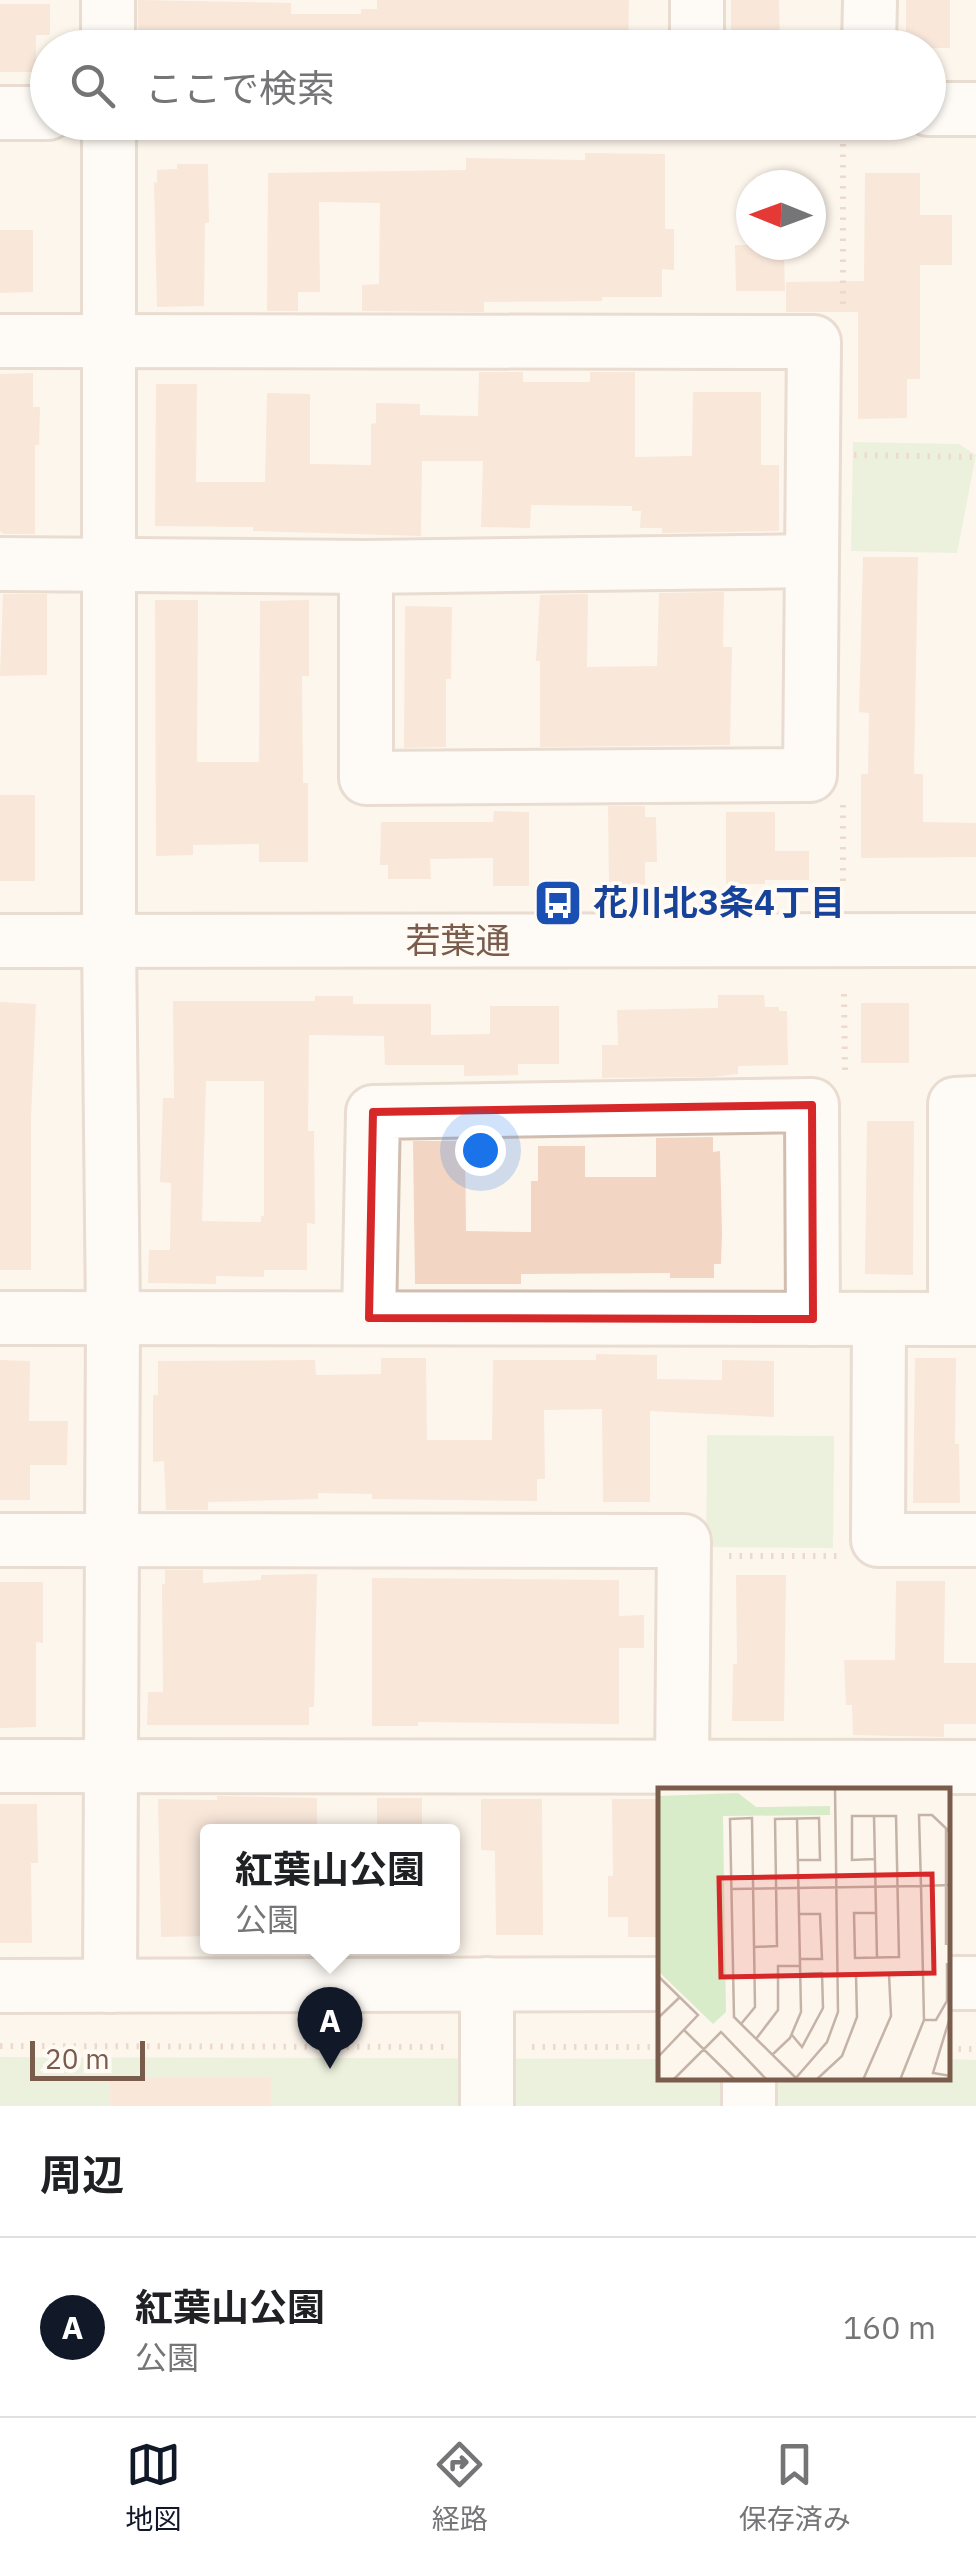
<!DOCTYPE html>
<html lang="ja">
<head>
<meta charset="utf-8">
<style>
  :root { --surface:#fff; --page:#f2f2f2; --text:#202124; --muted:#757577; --line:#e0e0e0; --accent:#111827 }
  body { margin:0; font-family:"IBM Plex Sans","Noto Sans JP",sans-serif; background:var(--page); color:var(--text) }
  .compass { position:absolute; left:736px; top:170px; width:90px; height:90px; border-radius:50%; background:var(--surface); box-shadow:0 2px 8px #0004; rotate:271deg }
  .scale { position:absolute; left:30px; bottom:25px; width:115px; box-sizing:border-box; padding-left:10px; border:5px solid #7a5c4d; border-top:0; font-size:28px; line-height:35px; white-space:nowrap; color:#7a5c4d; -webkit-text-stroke:8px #fffaf3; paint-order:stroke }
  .you { position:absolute; left:480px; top:1150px; width:35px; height:35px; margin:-25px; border:8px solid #fff; border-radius:50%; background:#1a73e8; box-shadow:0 0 0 15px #1a73e833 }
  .badge { display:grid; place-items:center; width:65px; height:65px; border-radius:50%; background:var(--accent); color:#fff; font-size:32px; font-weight:700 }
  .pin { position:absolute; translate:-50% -82px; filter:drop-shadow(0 2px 5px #0008) }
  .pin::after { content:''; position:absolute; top:52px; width:35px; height:30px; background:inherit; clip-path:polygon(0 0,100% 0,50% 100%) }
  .popup { position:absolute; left:200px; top:1824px; width:260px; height:130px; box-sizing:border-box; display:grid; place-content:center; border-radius:10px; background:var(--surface); filter:drop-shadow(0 2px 8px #0005); font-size:32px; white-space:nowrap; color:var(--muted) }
  .popup b { font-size:38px; color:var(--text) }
  .popup::after { content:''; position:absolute; left:50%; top:100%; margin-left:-20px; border:20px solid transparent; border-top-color:var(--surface) }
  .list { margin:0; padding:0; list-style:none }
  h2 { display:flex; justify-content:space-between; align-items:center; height:130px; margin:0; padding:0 40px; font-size:42px }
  h2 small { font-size:32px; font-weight:400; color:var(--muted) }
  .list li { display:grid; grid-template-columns:65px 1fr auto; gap:30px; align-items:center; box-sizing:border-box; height:180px; padding:0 40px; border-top:2px solid var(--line) }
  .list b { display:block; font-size:38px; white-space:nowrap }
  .list p { margin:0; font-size:32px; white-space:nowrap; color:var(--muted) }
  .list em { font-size:32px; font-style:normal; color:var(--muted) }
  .icon { flex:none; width:55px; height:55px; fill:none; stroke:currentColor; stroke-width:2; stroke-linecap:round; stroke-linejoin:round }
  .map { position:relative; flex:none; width:976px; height:2106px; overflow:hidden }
  .search { position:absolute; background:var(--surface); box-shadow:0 2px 8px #0004; left:30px; right:30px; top:30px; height:110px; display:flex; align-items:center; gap:25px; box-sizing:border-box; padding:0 35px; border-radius:55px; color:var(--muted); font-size:38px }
  .sheet { height:310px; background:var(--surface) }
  nav { display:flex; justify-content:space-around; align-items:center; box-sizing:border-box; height:140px; border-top:2px solid var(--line); background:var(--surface); font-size:28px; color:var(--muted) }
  nav a { display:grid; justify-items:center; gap:5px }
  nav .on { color:var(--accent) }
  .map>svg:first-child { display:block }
  .green { fill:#d8ecc9 }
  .building { fill:#f3d5c3; fill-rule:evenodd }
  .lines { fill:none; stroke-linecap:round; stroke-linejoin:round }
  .minor-casing { stroke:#d1beb0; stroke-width:58 }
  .path { stroke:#d9b8a5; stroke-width:6; stroke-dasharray:2.5 8; stroke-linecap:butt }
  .minor { stroke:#fff; stroke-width:52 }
  .marked { fill:none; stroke:#d62828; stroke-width:8; stroke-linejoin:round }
  .labels { text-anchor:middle; stroke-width:8; stroke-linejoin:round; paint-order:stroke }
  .transit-label { font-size:35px; font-weight:bold; fill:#164399; stroke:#fffaf3; text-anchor:start }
  .street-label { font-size:35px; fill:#7a5c4d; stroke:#fffaf3 }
  .inset-road { fill:none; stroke:#c5b3a7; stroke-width:2.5 }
  .view { fill:#d62828; fill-opacity:0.15; stroke:#d62828; stroke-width:5 }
  .inset-edge { fill:none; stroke:#7a5c4d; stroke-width:5 }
</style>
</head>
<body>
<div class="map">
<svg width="976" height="2106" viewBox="0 0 976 2106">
  <rect width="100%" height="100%" fill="#fdf6ec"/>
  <!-- green -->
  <g class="green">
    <polygon points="853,442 959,444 976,455 957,553 851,551"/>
    <polygon points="707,1435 834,1436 833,1548 706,1547"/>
    <polygon points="0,2057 661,2059 661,2078 948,2078 949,2059 976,2060 976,2106 0,2106"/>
  </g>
  <!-- building -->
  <g class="building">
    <polygon points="138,0 291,3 291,14 361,14 361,9 377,9 377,0 629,0 628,48 568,48 568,45 138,48"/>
    <polygon points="731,0 779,0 780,48 731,48"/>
    <rect x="906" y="0" width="44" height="48"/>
    <polygon points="0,4 50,4 50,35 36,35 36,72 0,72"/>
    <polygon points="585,153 665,154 665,229 674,229 674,270 662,269 662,297 602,297 602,301 484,302 484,312 362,311 362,285 379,284 380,203 319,202 320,292 298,292 298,311 267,311 268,173 466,170 466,158 585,160"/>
    <polygon points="177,164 208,164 209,223 205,223 204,306 157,307 154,182 157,183 157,170 177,169"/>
    <polygon points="865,173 920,173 920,215 952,215 952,265 920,265 920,379 907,379 907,418 858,419 858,312 786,312 786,282 864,281"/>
    <polygon points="0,230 33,230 33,292 0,293"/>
    <polygon points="735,245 778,245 778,254 784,254 785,291 736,291"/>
    <polygon points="479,372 523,372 523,382 590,382 590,372 635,372 635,457 692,456 693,392 761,392 761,465 779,465 779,531 662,533 662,528 640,528 641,511 632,511 632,506 531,505 530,528 481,527 483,461 422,461 421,536 253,531 253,527 155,526 156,384 197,384 196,482 265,482 267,393 310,394 310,464 371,465 371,424 376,423 376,403 420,404 420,415 478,416"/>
    <polygon points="33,373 33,407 40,407 39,445 35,445 35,534 4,534 0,531 0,374"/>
    <polygon points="863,557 918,557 914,774 923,774 923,822 976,823 976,857 861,858 861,774 868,774 869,713 859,712"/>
    <polygon points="724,592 723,647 732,647 730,745 540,747 540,661 536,661 540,595 588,594 587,667 657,666 659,593"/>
    <polygon points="3,594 47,594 47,675 0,676"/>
    <polygon points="155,600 198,600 197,762 259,762 260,601 309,600 309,676 302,676 303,783 308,783 308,862 259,862 259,844 193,845 193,855 156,856"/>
    <polygon points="405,606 452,607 451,679 446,679 446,747 404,748"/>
    <rect x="0" y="795" width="35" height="86"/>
    <polygon points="608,806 645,806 645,817 656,817 657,862 645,862 645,886 609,887"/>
    <polygon points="494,811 529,812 529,886 493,886 493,858 430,859 431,879 388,879 388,865 380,865 381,822 493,822"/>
    <polygon points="726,812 775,812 775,851 809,851 809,880 765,880 765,884 726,884"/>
    <polygon points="718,995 764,995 765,1007 779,1007 779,1011 787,1011 788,1065 738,1066 738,1074 713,1077 602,1078 602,1045 618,1045 617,1010 718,1008"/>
    <path d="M 315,996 L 353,996 L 353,1004 L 431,1004 L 431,1035 L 490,1034 L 490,1006 L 559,1006 L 559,1064 L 518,1064 L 518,1075 L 464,1076 L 464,1065 L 385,1065 L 384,1036 L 309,1035 L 308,1131 L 314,1131 L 315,1224 L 307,1223 L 307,1270 L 264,1270 L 264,1277 L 216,1276 L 216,1284 L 148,1283 L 149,1250 L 170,1250 L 171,1183 L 160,1182 L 163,1098 L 174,1098 L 173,1001 L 315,1001 ZM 206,1081 L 264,1081 L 264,1216 L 261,1216 L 261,1222 L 202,1221 Z"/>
    <polygon points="0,1002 36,1004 31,1117 31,1270 0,1270"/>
    <rect x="861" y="1003" width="48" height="60"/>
    <polygon points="867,1121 914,1121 913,1275 865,1274"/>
    <polygon points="713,1137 713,1152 720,1151 722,1233 721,1264 714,1264 714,1278 670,1278 670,1273 521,1274 521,1284 415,1284 413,1141 465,1141 466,1231 531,1232 531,1181 538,1181 538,1146 585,1146 585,1177 656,1177 656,1138"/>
    <polygon points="596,1354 657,1355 657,1379 722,1380 722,1360 774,1361 774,1417 650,1411 650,1502 603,1502 602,1409 544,1410 545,1479 537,1479 537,1501 372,1499 372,1494 318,1493 318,1499 208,1502 208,1510 166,1510 164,1461 153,1462 153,1395 158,1395 158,1361 315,1360 316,1375 381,1374 381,1358 426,1358 427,1440 492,1440 493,1360 596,1360"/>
    <polygon points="915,1358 956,1358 955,1444 959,1444 960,1503 913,1503"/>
    <polygon points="0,1360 30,1361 29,1421 68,1421 67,1465 30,1465 30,1500 0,1500"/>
    <polygon points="165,1570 203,1570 203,1583 261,1580 261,1575 317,1574 314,1707 309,1707 309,1725 147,1725 148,1692 163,1692 162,1584 165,1584"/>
    <polygon points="736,1575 786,1575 784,1721 732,1721 733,1664 737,1664"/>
    <polygon points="372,1578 619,1580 619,1616 644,1615 644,1648 619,1648 619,1724 418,1722 418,1726 372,1726"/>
    <polygon points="896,1581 945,1581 944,1663 976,1663 976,1724 944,1724 944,1737 853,1735 852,1705 846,1705 844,1660 895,1660"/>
    <polygon points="0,1582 43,1582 43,1643 36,1642 36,1727 0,1728"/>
    <polygon points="217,1796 317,1798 317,1832 208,1832 208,1936 161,1937 158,1799 217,1800"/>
    <rect x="377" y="1798" width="45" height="34"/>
    <polygon points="481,1799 542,1799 543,1935 496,1935 495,1855 495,1851 481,1850"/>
    <polygon points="612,1799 660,1799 661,1937 628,1937 628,1917 608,1917 608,1876 613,1876"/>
    <polygon points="0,1804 37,1804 38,1863 31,1863 32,1943 0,1943"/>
    <rect x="110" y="2077" width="161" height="29"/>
  </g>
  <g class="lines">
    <!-- minor casing -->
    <g class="minor-casing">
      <g id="minor">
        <polyline points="108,0 108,48"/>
        <polyline points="697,48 697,0"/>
        <polyline points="869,48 870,0"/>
        <polyline points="928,109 976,109"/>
        <polyline points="0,113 48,113"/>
        <polyline points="109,122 109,941 113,1317 110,1986"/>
        <polyline points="0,341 814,342 810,775 366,778 366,567"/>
        <polyline points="0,564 366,567 812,561"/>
        <polyline points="0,941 976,940"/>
        <polyline points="0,1318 976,1319"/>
        <polyline points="369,1318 373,1112 812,1105 813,1319"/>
        <polyline points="879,1319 878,1540 976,1540"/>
        <polyline points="955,1319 955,1104 976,1103"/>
        <polyline points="0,1540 684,1541 682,1766"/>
        <polyline points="0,1766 976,1767"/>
        <polyline points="948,1983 976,1983"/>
        <polyline points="0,1986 661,1984"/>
        <polyline points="487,2106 487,1984"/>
        <polyline points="749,2106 749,2078"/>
      </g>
    </g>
    <!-- path -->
    <g class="path">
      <polyline points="843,144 843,308"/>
      <polyline points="854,455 976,457"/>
      <polyline points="843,805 843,884"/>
      <polyline points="844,994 845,1075"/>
      <polyline points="729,1556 837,1556"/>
      <polyline points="0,2046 445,2047"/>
      <polyline points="532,2047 661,2047"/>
      <polyline points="948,2049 976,2049"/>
    </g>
    <!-- minor -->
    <use href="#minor" class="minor"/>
  </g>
  <!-- marked area -->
  <path d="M0 0H976V2106H0ZM 812,1105 L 813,1319 L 369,1318 L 373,1112 Z" fill="#fdf6ec" fill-opacity=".55" fill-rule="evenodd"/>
  <path class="marked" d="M 812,1105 L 813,1319 L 369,1318 L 373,1112 Z"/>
  <!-- icons -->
  <defs>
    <g id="bus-square" transform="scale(2.5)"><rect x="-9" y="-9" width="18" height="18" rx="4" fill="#1a4fb4" stroke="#fffaf3"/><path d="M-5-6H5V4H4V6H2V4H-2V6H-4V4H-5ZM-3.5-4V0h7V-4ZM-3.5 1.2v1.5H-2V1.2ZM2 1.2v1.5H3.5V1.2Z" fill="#fff"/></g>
  </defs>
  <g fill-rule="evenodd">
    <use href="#bus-square" x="558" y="903"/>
  </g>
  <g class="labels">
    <!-- transit labels -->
    <g class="transit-label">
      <text x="593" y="915">花川北3条4丁目</text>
    </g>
    <!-- street labels -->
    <g class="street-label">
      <text x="458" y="953">若葉通</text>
    </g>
  </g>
  <!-- overview -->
  <g transform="translate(658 1788)">
    <rect width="292" height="292" fill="#fdf6ec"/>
    <path d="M 80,5 L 98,19 L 172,18 L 172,27 L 65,28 L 68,224 L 55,236 L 0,183 L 0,8 Z" fill="#d8ecc9"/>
    <path class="inset-road" d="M 216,28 L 219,170M 288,40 L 288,157M 293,45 L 274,27 L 261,27 L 263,98 L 293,97M 217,71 L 194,72 L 194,28 L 238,28 L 241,169 L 197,170 L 196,125 L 217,125M 73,101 L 263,98 L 266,232 L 242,292M 141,126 L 162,126 L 164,171 L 142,171M 96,159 L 119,158 L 117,31 L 161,30 L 162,72 L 140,72M 0,188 L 40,227 L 0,269M 293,226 L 275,285 L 293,288M 0,230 L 22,209M 266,232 L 278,232 L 289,213 L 289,175M 83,236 L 97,219 L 94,30 L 72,31 L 76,229 L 83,236 L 138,290 L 140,292M 26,242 L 77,292M 134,247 L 144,259 L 165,220 L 164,185 L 142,186M 98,251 L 120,222 L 120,178 L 142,178M 114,267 L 132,250 L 143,224 L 139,30M 137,291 L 169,254 L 180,224 L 177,0M 15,292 L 63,244 L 109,292M 158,292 L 184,268 L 199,229 L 198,187 L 265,186M 205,292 L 233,228 L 231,186"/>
    <path class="view" d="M 274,86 L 276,185 L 63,189 L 61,90 Z"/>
    <rect width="292" height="292" class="inset-edge"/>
  </g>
</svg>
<svg class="compass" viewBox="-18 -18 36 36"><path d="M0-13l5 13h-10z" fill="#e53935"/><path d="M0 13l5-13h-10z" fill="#757577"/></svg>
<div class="scale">20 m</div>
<div class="you"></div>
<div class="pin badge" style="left:330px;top:2069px">A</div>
<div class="popup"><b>紅葉山公園</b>公園</div>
<div class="search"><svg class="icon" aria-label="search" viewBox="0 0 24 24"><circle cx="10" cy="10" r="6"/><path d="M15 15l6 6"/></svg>ここで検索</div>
</div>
<section class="sheet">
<h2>周辺<small></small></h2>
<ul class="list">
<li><span class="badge">A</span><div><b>紅葉山公園</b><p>公園</p></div><em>160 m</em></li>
</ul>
</section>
<nav>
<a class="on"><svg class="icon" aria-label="map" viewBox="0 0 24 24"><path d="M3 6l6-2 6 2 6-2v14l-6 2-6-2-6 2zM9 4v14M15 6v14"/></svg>地図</a>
<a><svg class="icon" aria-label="directions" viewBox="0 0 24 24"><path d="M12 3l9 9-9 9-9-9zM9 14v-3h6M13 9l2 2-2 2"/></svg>経路</a>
<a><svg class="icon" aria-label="saved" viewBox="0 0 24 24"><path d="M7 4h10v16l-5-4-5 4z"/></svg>保存済み</a>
</nav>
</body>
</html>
